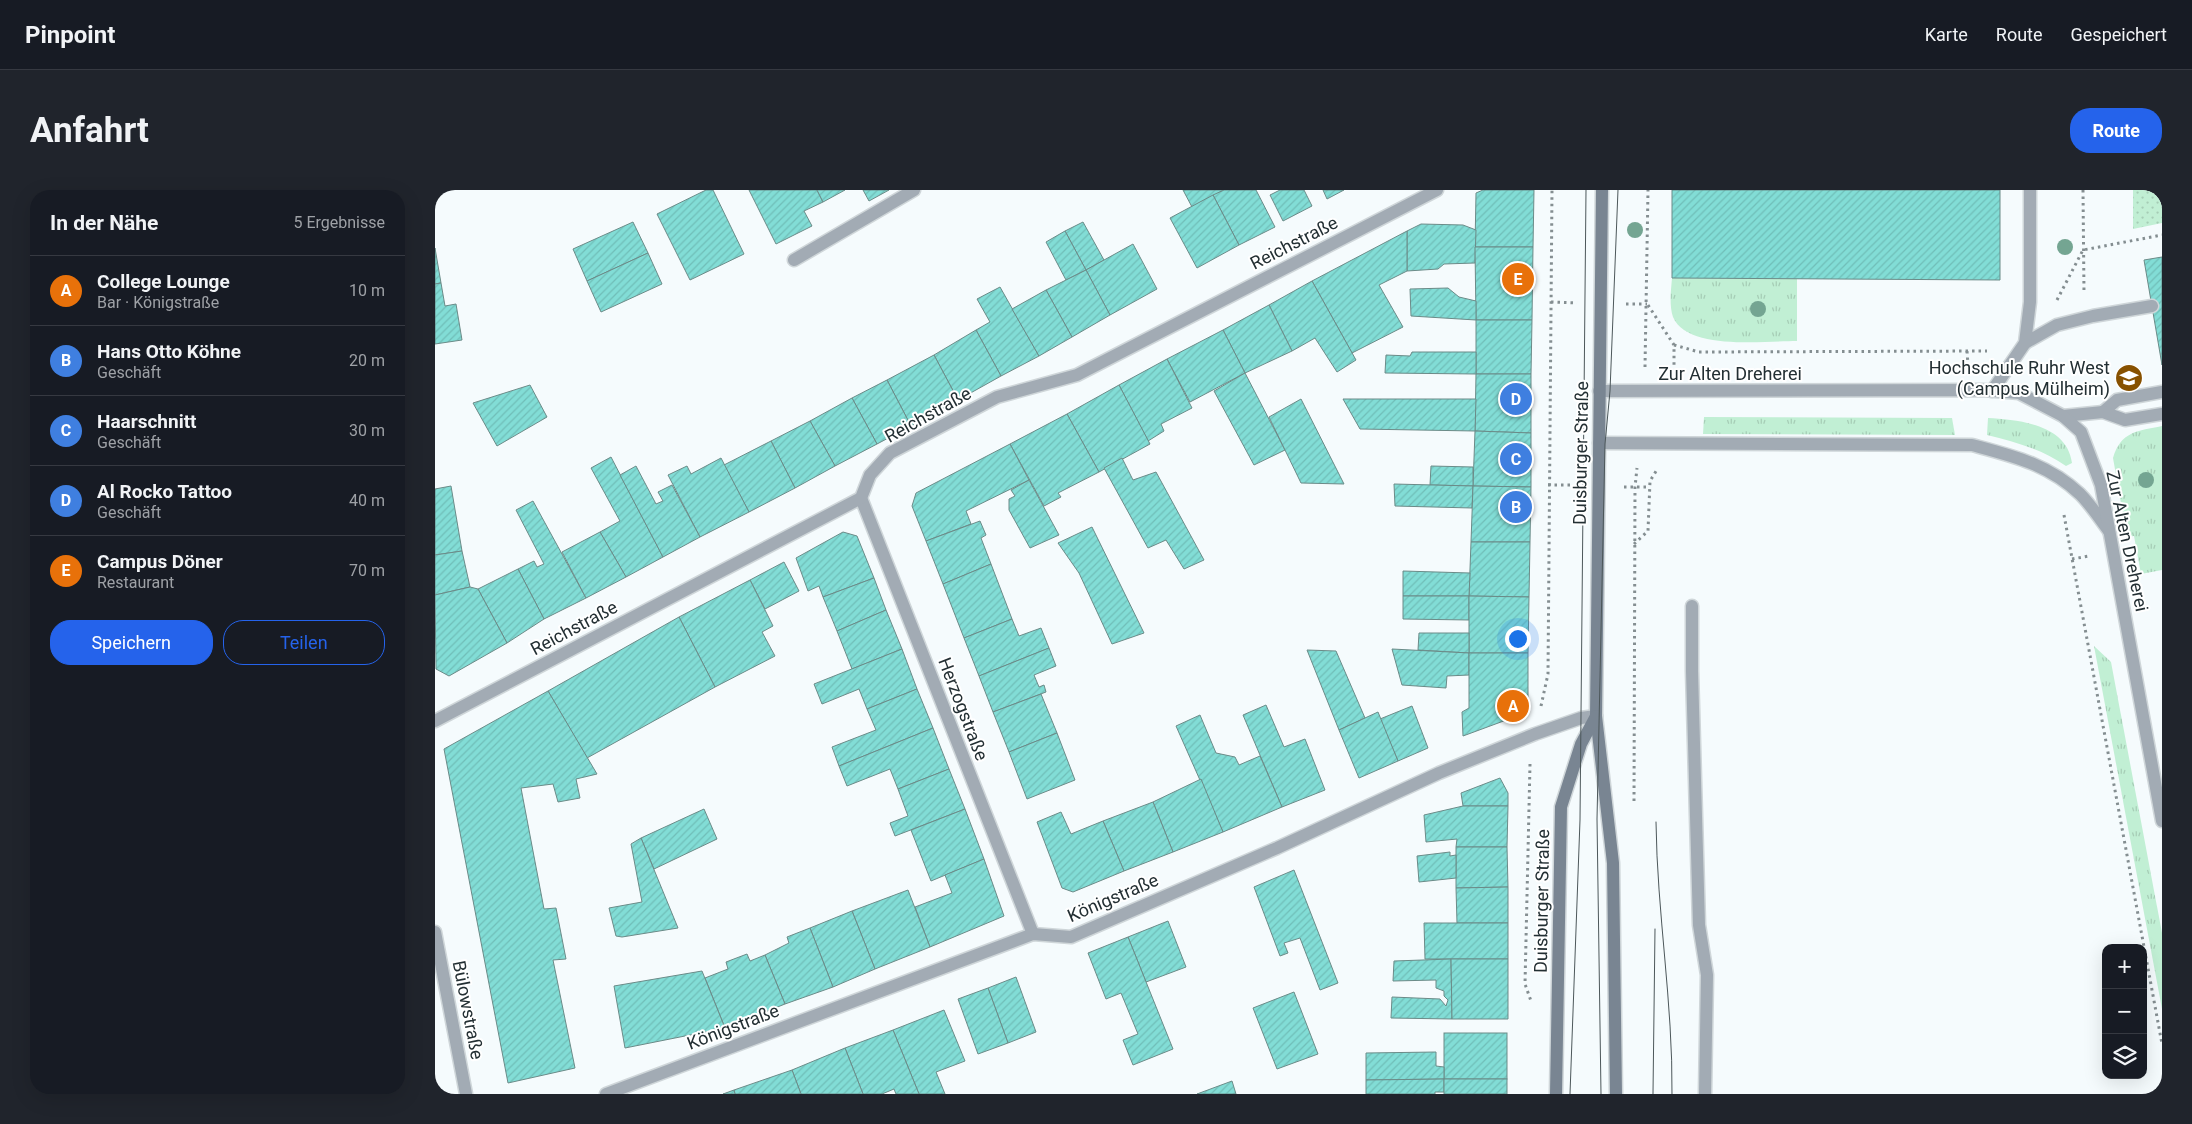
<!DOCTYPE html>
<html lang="de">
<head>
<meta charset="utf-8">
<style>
  :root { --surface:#171b24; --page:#20242c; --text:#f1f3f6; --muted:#9ea1a6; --line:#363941; --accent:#2563eb }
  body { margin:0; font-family:Roboto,sans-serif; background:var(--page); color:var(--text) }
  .controls { position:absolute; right:15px; bottom:15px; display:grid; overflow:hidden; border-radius:10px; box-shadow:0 5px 20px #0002 }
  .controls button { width:45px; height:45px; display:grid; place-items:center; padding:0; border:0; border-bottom:1px solid var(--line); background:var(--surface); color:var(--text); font:25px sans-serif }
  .you { position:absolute; left:1082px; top:448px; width:18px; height:18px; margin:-12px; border:4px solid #fff; border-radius:50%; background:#1a73e8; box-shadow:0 0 0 8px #1a73e833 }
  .badge { display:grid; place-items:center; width:32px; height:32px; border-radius:50%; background:var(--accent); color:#fff; font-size:16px; font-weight:700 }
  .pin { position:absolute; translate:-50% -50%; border:2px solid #fff; box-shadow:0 1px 5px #0006 }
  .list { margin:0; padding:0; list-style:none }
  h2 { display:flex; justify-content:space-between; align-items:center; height:65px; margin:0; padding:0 20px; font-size:21px }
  h2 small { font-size:16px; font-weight:400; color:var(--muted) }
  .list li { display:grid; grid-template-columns:32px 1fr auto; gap:15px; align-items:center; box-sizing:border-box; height:70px; padding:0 20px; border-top:1px solid var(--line) }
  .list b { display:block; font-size:19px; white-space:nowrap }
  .list p { margin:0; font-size:16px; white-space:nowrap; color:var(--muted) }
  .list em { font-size:16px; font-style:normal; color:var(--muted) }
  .actions { display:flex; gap:10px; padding:15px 20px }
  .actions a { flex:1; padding:11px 0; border:1px solid var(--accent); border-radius:20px; text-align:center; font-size:18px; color:var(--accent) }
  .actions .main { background:var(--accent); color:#fff }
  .icon { flex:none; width:28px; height:28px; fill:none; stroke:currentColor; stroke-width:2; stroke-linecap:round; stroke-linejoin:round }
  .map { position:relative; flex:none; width:1727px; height:904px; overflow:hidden; border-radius:20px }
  header { display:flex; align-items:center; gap:30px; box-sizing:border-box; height:70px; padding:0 25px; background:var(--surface); border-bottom:1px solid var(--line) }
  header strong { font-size:24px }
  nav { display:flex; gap:28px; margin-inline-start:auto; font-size:18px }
  .intro { display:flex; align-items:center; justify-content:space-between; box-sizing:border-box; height:120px; padding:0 30px }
  h1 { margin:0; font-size:35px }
  .button { padding:12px 22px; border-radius:20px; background:var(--accent); color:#fff; font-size:18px; font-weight:700 }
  main { display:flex; gap:30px; padding:0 30px }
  aside { flex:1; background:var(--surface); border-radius:20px; box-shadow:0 5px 20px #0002 }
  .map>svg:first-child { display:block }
  .grass { fill:url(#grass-tufts) }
  .park { fill:url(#park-dots) }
  .building { fill:url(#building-hatch); stroke:#6b8b88 }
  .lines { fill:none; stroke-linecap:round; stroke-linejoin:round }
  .lane-casing { stroke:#cfd6d9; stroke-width:15 }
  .street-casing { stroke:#cfd6d9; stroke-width:15 }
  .secondary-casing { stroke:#cfd6d9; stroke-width:15 }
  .path { stroke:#848e91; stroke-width:3; stroke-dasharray:2.5 4; stroke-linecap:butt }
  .lane { stroke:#a2abb4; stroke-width:12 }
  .street { stroke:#a2abb4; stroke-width:12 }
  .secondary { stroke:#798592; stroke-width:12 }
  .tram { stroke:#4c575a; stroke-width:1 }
  .tree { fill:#74a592 }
  .labels { text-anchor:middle; stroke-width:4; stroke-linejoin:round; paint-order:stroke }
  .street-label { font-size:18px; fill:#232f33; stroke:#fff }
  .poi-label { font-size:18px; fill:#232f33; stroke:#fff; text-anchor:end }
</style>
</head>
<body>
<header>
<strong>Pinpoint</strong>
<nav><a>Karte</a><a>Route</a><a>Gespeichert</a></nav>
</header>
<div class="intro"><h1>Anfahrt</h1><a class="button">Route</a></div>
<main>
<aside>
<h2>In der Nähe<small>5 Ergebnisse</small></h2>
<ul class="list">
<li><span class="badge" style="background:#e8710a">A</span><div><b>College Lounge</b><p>Bar · Königstraße</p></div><em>10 m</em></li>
<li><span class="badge" style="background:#3f7fe0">B</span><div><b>Hans Otto Köhne</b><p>Geschäft</p></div><em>20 m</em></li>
<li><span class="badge" style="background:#3f7fe0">C</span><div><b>Haarschnitt</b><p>Geschäft</p></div><em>30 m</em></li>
<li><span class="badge" style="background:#3f7fe0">D</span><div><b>Al Rocko Tattoo</b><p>Geschäft</p></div><em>40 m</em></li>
<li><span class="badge" style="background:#e8710a">E</span><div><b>Campus Döner</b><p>Restaurant</p></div><em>70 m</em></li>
</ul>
<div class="actions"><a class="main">Speichern</a><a>Teilen</a></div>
</aside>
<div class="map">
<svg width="1727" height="904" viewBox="0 0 1727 904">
  <defs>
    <pattern id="grass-tufts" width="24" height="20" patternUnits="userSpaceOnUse" patternTransform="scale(1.25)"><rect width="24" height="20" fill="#c1efd4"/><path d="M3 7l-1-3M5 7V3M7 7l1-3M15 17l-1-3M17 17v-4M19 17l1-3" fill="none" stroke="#a6cdb6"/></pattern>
    <pattern id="park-dots" width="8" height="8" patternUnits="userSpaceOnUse" patternTransform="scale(1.25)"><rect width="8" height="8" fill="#c1efd4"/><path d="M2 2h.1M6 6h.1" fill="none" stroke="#a6cdb6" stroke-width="1.8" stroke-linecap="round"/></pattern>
    <pattern id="building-hatch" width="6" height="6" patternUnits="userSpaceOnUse" patternTransform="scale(1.25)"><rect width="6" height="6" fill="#82ddd6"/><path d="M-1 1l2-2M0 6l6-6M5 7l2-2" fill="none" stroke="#70beb8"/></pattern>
  </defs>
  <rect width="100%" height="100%" fill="#f5fbfd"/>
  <!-- grass -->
  <g class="grass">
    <path d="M 1237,88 L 1362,89 L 1362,151 C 1331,151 1252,161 1238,127 C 1234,115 1236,100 1237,88 Z"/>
    <polygon points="1269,227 1517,228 1520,245 1268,244"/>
    <path d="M 1553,228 C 1584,230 1632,234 1637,273 L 1631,276 C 1607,259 1580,252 1552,245 Z"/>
    <path d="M 1727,236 L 1727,380 L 1706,384 L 1699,346 L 1692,347 L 1678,268 C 1686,241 1703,241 1727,236 Z"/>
    <polygon points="1659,456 1676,472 1727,743 1727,819"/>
  </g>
  <!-- park -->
  <polygon class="park" points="1698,0 1727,0 1727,33 1698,39"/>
  <!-- building -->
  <g class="building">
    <polygon points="271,0 278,0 309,64 255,90 222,24"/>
    <polygon points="314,0 382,0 388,12 369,21 377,36 341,54"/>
    <polygon points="382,0 410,0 388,12"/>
    <polygon points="428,0 454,0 434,11"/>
    <polygon points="748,0 789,0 757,17"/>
    <polygon points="789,0 821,0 840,37 804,55 778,5"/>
    <polygon points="845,0 869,0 877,16 848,31 835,5"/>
    <polygon points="888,0 909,0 892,9"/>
    <polygon points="1048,0 1099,0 1098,57 1040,57 1041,3"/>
    <polygon points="1237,0 1565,0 1565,90 1237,88"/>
    <polygon points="778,5 804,55 762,78 735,28"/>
    <polygon points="198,32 213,63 152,91 138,59"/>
    <polygon points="648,32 669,70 651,80 630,41"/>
    <polygon points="986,34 1028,35 1041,40 1040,73 1009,74 1003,79 972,81 972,41"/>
    <polygon points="630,41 651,80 631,90 611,52"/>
    <polygon points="972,41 972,81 944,95 968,137 917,163 877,91"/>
    <polygon points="698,54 722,99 675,125 651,80"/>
    <polygon points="1040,57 1098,57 1097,130 1041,130"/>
    <polygon points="0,58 6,93 0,94"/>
    <polygon points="213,63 227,94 166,122 152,91"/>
    <polygon points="1727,67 1727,175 1709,70"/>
    <polygon points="651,80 675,125 637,147 611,100"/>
    <polygon points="877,91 921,170 902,182 880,148 857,161 834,115"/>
    <polygon points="6,93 10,116 21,114 27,150 0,154 0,94"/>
    <polygon points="565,97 604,166 566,186 541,140 555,132 542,109"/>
    <polygon points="1013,98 1024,107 1041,111 1041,130 976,126 975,99"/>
    <polygon points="611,100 637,147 604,166 577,119"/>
    <polygon points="834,115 857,161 810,183 788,140"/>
    <polygon points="1041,130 1097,130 1096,184 1041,184"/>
    <polygon points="541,140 566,186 523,210 499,165"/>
    <polygon points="788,140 810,183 755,212 732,169"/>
    <polygon points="977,162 1041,162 1041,184 950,183 951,165 975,166"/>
    <polygon points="499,165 523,210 476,236 452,190"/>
    <polygon points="732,169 757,218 726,234 729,241 713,251 684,195"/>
    <polygon points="810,183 850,260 819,275 779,201"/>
    <polygon points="1041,184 1096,184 1096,243 1040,241"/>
    <polygon points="452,190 476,236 442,254 417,208"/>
    <polygon points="95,195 112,227 62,256 38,213"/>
    <polygon points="684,195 715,254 664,282 632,224"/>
    <polygon points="417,208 442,254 400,276 375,231"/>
    <polygon points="866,209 909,294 866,293 834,227"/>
    <polygon points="908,209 1041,209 1040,241 925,239"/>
    <polygon points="632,224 664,282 623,303 626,307 609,316 575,254"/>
    <polygon points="375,231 400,276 360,298 336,251"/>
    <polygon points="1040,241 1096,243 1096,297 1038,296"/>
    <polygon points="336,251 360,298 314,322 289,275"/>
    <polygon points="575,254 594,290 531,321 536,334 491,351 477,316 481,303"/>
    <polygon points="176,267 228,367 191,387 165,342 185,331 156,278"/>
    <polygon points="286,268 314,322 265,347 233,285 252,276 256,284"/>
    <polygon points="687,268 698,290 721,282 769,370 749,379 731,350 713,358 669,278"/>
    <polygon points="201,276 221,314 228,311 223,302 237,295 265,347 228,367 185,285"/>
    <polygon points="996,276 1038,277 1038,296 995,295"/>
    <polygon points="594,290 624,345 595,358 574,320 574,309 580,306 576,300"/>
    <polygon points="959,294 1038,296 1037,318 960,316"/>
    <polygon points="16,296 27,361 0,365 0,299"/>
    <polygon points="1038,296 1096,297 1095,352 1036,352"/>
    <polygon points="98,311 151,408 109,429 83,379 99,371 102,377 109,374 81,320"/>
    <polygon points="545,331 551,345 546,348 556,374 508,394 491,351"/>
    <polygon points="657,337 709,443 677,454 644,383 623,353"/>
    <polygon points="165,342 191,387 151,408 127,362"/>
    <polygon points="408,342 422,346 439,388 388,407 384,396 373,401 361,368"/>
    <polygon points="1036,352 1095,352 1094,407 1034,406"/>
    <polygon points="27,361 35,397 0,405 0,365"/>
    <polygon points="349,372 364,401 330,419 315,390"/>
    <polygon points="556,374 577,429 529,448 508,394"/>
    <polygon points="83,379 109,429 72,453 43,399"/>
    <polygon points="968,381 1035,383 1034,406 968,406"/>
    <polygon points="439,388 451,420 402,441 388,407"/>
    <polygon points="315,390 338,436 327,442 340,466 280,497 244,427"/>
    <polygon points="35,397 43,399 72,453 14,486 1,479 0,405"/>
    <polygon points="968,406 1034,406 1034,430 968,429"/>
    <polygon points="1034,406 1094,407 1093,463 1034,463"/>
    <polygon points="451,420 467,459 417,479 402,441"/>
    <polygon points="244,427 280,497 152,568 113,501"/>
    <polygon points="577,429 584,446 606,438 614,458 544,486 529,448"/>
    <polygon points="984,443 1034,443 1034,463 983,460"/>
    <polygon points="614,458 621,476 599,485 604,497 609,495 611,502 558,522 544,486"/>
    <polygon points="467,459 482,499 432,519 424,499 387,514 379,494"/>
    <polygon points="957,459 1034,463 1034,485 1012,486 1011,498 967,495"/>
    <polygon points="872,460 901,461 930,528 904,540"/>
    <polygon points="1034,463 1093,463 1093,522 1028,546 1027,522 1034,518"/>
    <polygon points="482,499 498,538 404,576 397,557 441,540 432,519"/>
    <polygon points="113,501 162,584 141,589 145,608 123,612 118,594 86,598 109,719 121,718 131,769 118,770 140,878 73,893 9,559"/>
    <polygon points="606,504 622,543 574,562 558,522"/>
    <polygon points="831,515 849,557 870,549 890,600 847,617 808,525"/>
    <polygon points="977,516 993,558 963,571 945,529"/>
    <polygon points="943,522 963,571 924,588 904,540"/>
    <polygon points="765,525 781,563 800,567 804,575 825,566 847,617 788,642 741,536"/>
    <polygon points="498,538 514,579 463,599 455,579 412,596 404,576"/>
    <polygon points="622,543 640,590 592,609 574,562"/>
    <polygon points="514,579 530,619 460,646 455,633 473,626 463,599"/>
    <polygon points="1065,588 1073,603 1073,616 1028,616 1026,603"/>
    <polygon points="766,589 788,642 738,662 718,612"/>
    <polygon points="718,612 738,662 689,681 668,631"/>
    <polygon points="1028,616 1073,616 1072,657 1021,657 1022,649 991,652 989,625"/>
    <polygon points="269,619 282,649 219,679 206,648"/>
    <polygon points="530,619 549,669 496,691 476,640"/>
    <polygon points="626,622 636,644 668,631 689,681 638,702 627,698 602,632"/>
    <polygon points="206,648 243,738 187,747 181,746 174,718 207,712 196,654"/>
    <polygon points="1021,657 1072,657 1073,697 1021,698"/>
    <polygon points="1015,662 1015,666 1021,665 1021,688 984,692 982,666"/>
    <polygon points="549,669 569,726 495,757 480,717 517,703 510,685"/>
    <polygon points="859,680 903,793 885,800 865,748 849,753 853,763 845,766 819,697"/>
    <polygon points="1073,697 1073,733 1022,733 1021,698"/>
    <polygon points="473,700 495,757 440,779 417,721"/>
    <polygon points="417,721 440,779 398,797 375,738"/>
    <polygon points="733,731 751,777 711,792 693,747"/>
    <polygon points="989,733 1073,733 1073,769 990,769"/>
    <polygon points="375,738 398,797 350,814 330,765 354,753 352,747"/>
    <polygon points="693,747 738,859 698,875 688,850 703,844 686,803 671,809 653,763"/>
    <polygon points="312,764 315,771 330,765 350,814 290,838 270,788 293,779 291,772"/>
    <polygon points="1016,769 1017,829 956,828 957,807 1005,809 1011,816 1013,810 1009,806 1009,801 1001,798 1001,790 958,791 959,771"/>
    <polygon points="1016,769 1073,769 1073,829 1017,829"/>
    <polygon points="267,781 290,838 190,858 179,796"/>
    <polygon points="581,787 601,842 573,853 553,798"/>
    <polygon points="553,798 573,853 543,864 523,809"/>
    <polygon points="859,802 883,864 842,879 818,818"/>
    <polygon points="509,820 530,871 501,882 510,904 484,904 458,840"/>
    <polygon points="458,840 484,904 461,904 459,899 447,904 428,904 410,858"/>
    <rect x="1009" y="843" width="63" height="46"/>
    <polygon points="410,858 428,904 366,904 357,880"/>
    <polygon points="1001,862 1001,876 1009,877 1009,889 931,890 931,863"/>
    <polygon points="357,880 366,904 300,904 299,900"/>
    <polygon points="1009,889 1009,902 1000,902 1000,904 931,904 931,890"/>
    <rect x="1009" y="889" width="63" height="15"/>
    <polygon points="797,891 801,904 762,904"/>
    <polygon points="299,900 300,904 288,904"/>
  </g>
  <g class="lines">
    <!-- lane casing -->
    <g class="lane-casing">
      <g id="lane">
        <polyline points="1590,153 1622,135 1658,126 1717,116"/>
        <polyline points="1557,201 1590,153 1595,112 1595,0"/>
        <polyline points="1668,222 1682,210 1727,202"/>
        <polyline points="1628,226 1668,222 1690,230 1727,224"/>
        <path d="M 1164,253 L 1537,255 C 1578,266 1613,274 1645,304 C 1656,315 1665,329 1674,341"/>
        <polyline points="1257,416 1257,481 1264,735 1272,785 1270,904"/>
      </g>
    </g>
    <!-- street casing -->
    <g class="street-casing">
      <g id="street">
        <polyline points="359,70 479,0"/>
        <polyline points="1164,201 1548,200 1584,203 1628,226 1646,242 1666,295 1727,631"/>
        <polyline points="426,308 598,744"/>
        <polyline points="0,531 426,308 435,285 455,263 562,207 642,185 1002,0"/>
        <polyline points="0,742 31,904"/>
        <polyline points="171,904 598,744 636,747 842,658 1004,583 1100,544 1146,528 1161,526"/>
      </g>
    </g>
    <!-- secondary casing -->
    <g class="secondary-casing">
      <g id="secondary">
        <polyline points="1167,0 1161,526 1178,673 1181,904"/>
        <polyline points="1121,904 1126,617 1146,554 1161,526"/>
      </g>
    </g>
    <!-- path -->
    <g class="path">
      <polyline points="1648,0 1649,103"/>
      <polyline points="1622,110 1648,60 1727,45"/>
      <polyline points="1116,112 1142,113"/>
      <polyline points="1191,114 1212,114"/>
      <polyline points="1213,115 1239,155 1239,176"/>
      <polyline points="1239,155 1264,162 1552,161"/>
      <polyline points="1532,161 1533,175"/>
      <polyline points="1210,177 1213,0"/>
      <polyline points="1113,295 1138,295"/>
      <polyline points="1189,297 1214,297"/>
      <polyline points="1629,325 1727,854"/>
      <polyline points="1199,354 1213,341 1215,291 1223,278"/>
      <polyline points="1637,369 1654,366"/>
      <polyline points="1106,516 1113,484 1117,0"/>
      <polyline points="1095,574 1090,794 1096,811"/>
      <polyline points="1199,611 1200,297 1202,278"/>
    </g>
    <!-- lane -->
    <use href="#lane" class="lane"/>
    <!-- street -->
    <use href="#street" class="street"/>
    <!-- secondary -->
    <use href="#secondary" class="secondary"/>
    <!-- tram -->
    <g class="tram">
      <path d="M 1221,632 C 1222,723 1238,813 1237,904"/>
      <polyline points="1135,904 1145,630 1151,0"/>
      <polyline points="1166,904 1162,629 1170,254 1175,201 1183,0"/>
      <polyline points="1218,904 1220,739"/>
    </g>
  </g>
  <!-- trees -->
  <g class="tree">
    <circle cx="1200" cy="40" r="8"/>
    <circle cx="1630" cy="57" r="8"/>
    <circle cx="1323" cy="119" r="8"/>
    <circle cx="1711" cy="290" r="8"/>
  </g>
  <!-- icons -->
  <defs>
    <g id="university-disc" transform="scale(1.4375)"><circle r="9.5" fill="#875100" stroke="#fff"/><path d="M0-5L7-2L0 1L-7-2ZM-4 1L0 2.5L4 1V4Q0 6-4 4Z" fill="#fff"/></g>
  </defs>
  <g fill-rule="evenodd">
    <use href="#university-disc" x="1694" y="188"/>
  </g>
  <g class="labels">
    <!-- street labels -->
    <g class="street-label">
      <text transform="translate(859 53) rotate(-27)" y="6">Reichstraße</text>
      <text x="1295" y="190">Zur Alten Dreherei</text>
      <text transform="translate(493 225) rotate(-29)" y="6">Reichstraße</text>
      <text transform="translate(1146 263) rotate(-89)" y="6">Duisburger Straße</text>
      <text transform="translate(1692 351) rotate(78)" y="6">Zur Alten Dreherei</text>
      <text transform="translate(139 438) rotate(-28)" y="6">Reichstraße</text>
      <text transform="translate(528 519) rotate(69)" y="6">Herzogstraße</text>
      <text transform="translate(678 708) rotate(-23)" y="6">Königstraße</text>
      <text transform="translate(1107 711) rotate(-89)" y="6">Duisburger Straße</text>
      <text transform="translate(33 820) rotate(79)" y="6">Bülowstraße</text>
      <text transform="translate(298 837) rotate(-21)" y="6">Königstraße</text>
    </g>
    <!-- poi labels -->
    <g class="poi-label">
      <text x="1675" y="184">Hochschule Ruhr West<tspan x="1675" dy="21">(Campus Mülheim)</tspan></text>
    </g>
  </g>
</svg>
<div class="controls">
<button>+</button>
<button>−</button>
<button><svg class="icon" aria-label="layers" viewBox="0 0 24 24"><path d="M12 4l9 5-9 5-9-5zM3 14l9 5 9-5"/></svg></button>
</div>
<div class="you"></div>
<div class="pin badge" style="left:1078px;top:516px;background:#e8710a">A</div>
<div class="pin badge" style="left:1081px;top:317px;background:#3f7fe0">B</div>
<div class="pin badge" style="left:1081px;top:269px;background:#3f7fe0">C</div>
<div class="pin badge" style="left:1081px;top:209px;background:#3f7fe0">D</div>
<div class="pin badge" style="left:1083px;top:89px;background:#e8710a">E</div>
</div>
</main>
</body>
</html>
